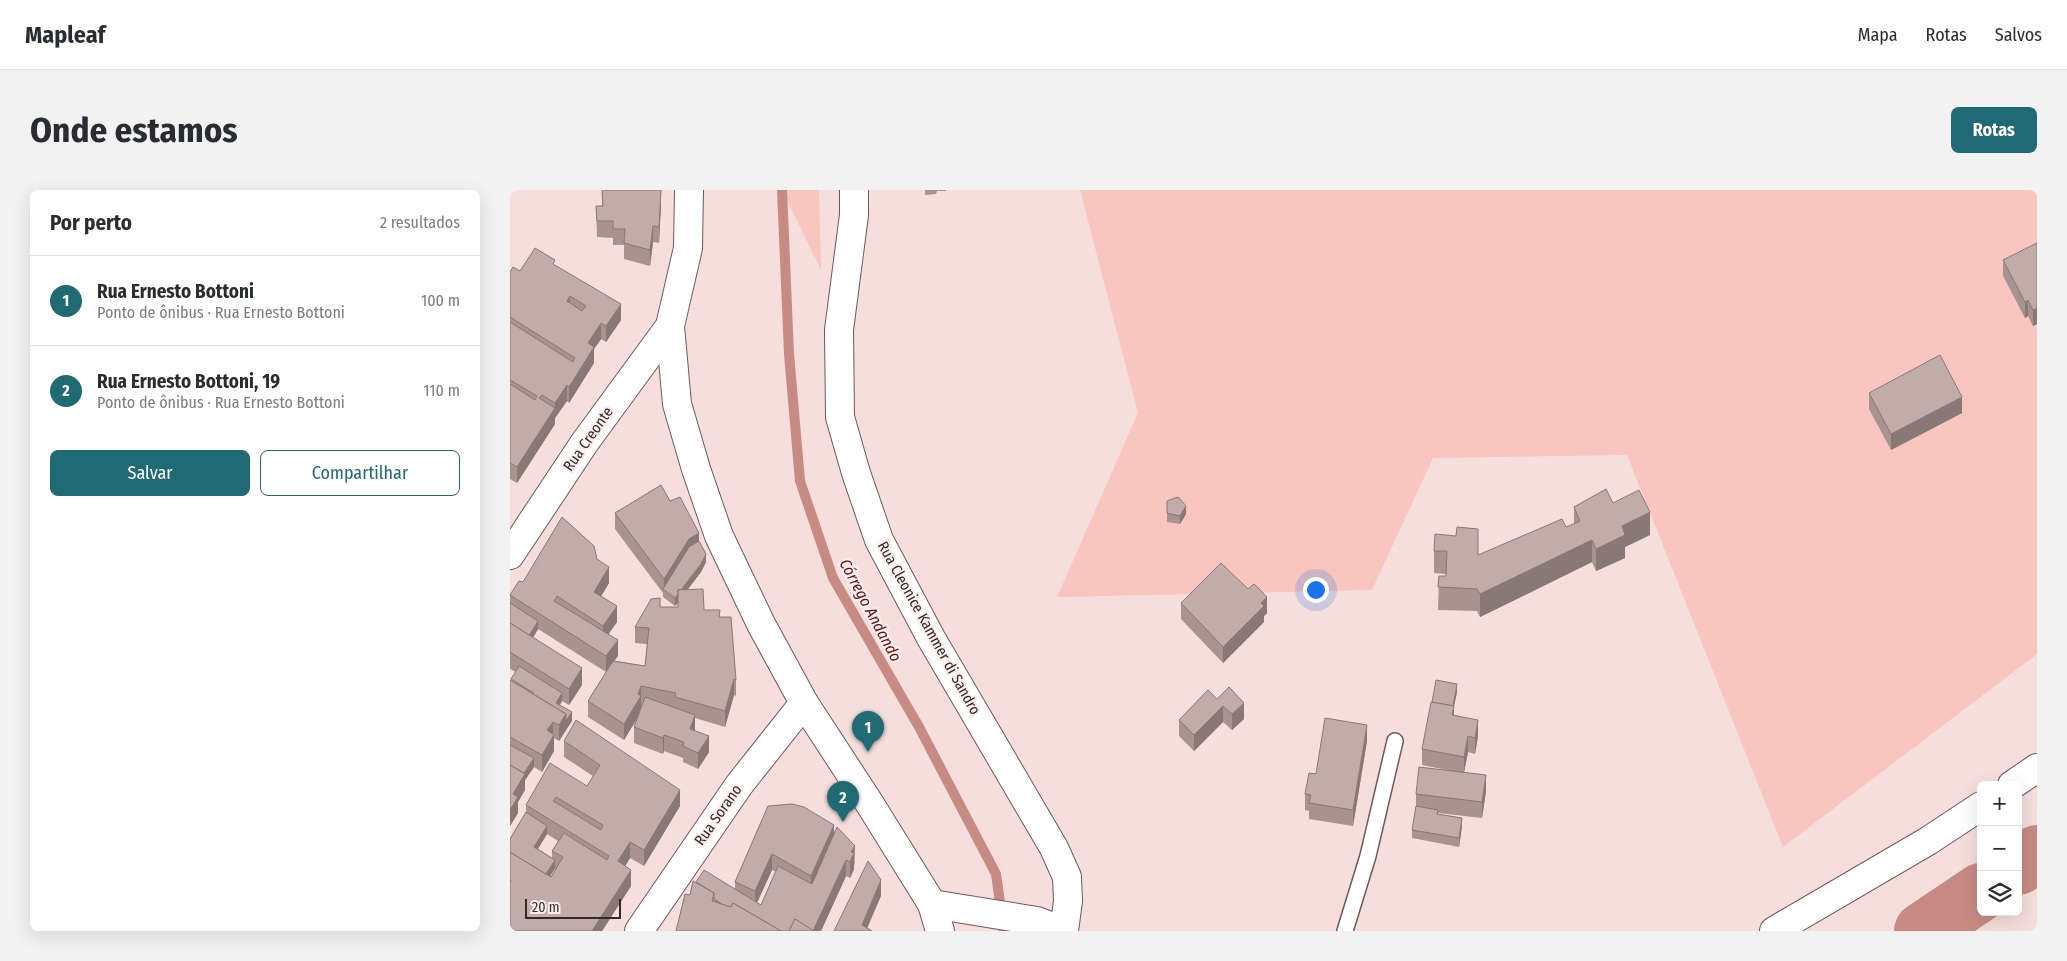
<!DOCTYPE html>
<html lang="pt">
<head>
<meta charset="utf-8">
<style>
  :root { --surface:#fff; --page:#f2f2f3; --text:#2b2b33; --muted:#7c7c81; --line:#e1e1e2; --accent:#206a73 }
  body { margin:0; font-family:"Fira Sans Condensed",sans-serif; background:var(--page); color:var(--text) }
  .controls { position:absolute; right:15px; bottom:15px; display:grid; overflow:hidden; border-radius:8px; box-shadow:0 5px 20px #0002 }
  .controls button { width:45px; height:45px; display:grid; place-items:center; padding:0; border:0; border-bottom:1px solid var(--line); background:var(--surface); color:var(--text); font:25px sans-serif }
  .scale { position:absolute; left:15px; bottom:12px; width:96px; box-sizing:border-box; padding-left:5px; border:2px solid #322a29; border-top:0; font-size:14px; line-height:18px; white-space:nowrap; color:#322a29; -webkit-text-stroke:4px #fceeec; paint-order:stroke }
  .you { position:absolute; left:805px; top:399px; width:18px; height:18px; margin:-12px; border:4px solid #fff; border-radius:50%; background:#1a73e8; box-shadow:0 0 0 8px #1a73e833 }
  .badge { display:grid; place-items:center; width:32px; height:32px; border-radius:50%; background:var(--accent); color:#fff; font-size:16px; font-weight:700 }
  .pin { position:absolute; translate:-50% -41px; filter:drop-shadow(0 1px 2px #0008) }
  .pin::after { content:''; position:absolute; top:26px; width:18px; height:15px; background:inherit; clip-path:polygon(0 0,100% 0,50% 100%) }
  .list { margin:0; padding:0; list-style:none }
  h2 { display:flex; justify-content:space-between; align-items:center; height:65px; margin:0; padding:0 20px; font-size:21px }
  h2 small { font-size:16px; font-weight:400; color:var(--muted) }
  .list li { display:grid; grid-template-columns:32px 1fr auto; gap:15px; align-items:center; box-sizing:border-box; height:90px; padding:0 20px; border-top:1px solid var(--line) }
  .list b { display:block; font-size:19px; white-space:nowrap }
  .list p { margin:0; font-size:16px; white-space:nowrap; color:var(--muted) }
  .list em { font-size:16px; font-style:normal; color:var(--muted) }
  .actions { display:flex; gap:10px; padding:15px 20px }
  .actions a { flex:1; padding:11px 0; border:1px solid var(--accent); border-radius:8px; text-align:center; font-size:18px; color:var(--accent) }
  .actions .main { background:var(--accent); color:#fff }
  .icon { flex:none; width:28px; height:28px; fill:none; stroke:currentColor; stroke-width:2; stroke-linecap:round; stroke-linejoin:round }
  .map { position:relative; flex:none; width:1527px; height:741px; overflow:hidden; border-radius:8px }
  header { display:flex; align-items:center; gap:30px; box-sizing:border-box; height:70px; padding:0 25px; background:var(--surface); border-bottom:1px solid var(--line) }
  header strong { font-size:24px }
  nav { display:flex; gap:28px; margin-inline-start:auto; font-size:18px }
  .intro { display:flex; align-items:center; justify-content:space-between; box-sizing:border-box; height:120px; padding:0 30px }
  h1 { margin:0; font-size:35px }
  .button { padding:12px 22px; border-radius:8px; background:var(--accent); color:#fff; font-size:18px; font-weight:700 }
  main { display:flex; gap:30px; padding:0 30px }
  aside { flex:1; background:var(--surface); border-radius:8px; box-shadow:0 5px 20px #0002 }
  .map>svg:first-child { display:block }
  .green { fill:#f8c5bf }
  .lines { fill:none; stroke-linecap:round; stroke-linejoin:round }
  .stream { stroke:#c78b84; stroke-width:10 }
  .river { stroke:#c78b84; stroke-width:58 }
  .lane-casing { stroke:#6d5a57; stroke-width:18 }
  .street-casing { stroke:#6d5a57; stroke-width:30 }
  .lane { stroke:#fff; stroke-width:15 }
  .street { stroke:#fff; stroke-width:28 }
  .wall { fill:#a79491; fill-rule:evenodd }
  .shaded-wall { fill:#887876 }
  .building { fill:#c2aca9; stroke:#887876; fill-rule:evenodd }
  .labels { text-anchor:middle; stroke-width:4.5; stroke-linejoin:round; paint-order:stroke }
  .street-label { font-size:15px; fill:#322a29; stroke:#fceeec }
  .water-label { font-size:16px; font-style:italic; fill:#5b1211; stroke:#fceeec }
</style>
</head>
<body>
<header>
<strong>Mapleaf</strong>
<nav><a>Mapa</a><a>Rotas</a><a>Salvos</a></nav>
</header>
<div class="intro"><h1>Onde estamos</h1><a class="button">Rotas</a></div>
<main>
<aside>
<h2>Por perto<small>2 resultados</small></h2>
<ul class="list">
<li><span class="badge">1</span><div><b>Rua Ernesto Bottoni</b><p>Ponto de ônibus · Rua Ernesto Bottoni</p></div><em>100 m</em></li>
<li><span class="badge">2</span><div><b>Rua Ernesto Bottoni, 19</b><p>Ponto de ônibus · Rua Ernesto Bottoni</p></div><em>110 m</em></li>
</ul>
<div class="actions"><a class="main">Salvar</a><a>Compartilhar</a></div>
</aside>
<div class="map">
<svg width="1527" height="741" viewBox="0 0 1527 741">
  <rect width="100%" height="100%" fill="#f5dedb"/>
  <!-- green -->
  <g class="green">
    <polygon points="272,0 309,0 311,80"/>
    <polygon points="570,0 1527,0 1527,464 1273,657 1117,265 923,268 862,400 547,407 628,223"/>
  </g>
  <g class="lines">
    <!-- stream -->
    <polyline class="stream" points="272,0 279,164 290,291 323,388 409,537 486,684 494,741"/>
    <!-- river -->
    <g class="river">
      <polyline points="1508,676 1527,664"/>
      <polyline points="1413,741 1471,702"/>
    </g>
    <!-- lane casing -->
    <g class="lane-casing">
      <polyline id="lane" points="835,741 858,666 885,551"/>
    </g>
    <!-- street casing -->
    <g class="street-casing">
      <g id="street">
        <polyline points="179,0 178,58 160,136 167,214 186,279 209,346 251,434 294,513 358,611 422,714 430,741"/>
        <polyline points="344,0 344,25 329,140 330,227 346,283 369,350 421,448 544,658 557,687 558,711 554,741"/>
        <polyline points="0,365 75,252 160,136"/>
        <polyline points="1502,595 1527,578"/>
        <polyline points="422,714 527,731 553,741"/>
        <polyline points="129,741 229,595 294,513"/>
        <polyline points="1264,741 1418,651 1471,616"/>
      </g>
    </g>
    <!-- lane -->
    <use href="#lane" class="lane"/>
    <!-- street -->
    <use href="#street" class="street"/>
  </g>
  <!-- wall -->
  <g class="wall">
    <polygon points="92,0 151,14 149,53 143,52 140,76 114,69 114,55 103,55 103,48 87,47 86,16 92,16"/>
    <polygon points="415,0 436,0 436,1 427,1 426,4 415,5"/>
    <polygon points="1527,53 1527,134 1523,136 1518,126 1515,128 1493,86 1493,70"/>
    <polygon points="45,75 111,130 96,152 91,149 84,159 84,173 59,213 57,211 45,228 45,234 7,293 0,289 0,82"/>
    <polygon points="1359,203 1452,223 1381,260 1359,219"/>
    <polygon points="160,311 189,351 196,372 191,382 178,399 194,420 210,427 226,490 226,506 224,505 215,537 185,528 185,540 199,562 188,579 173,572 173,568 154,561 153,564 124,553 124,537 128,527 114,550 78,527 78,511 96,482 28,439 23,448 72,495 59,515 52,511 50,515 62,531 49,551 44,548 44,561 32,582 24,577 15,590 15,600 8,612 8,623 0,636 0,490 1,491 6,482 0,479 0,405 13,392 87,369 99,393 91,406 107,432 98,444 108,466 104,471 135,476 137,454 125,453 125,437 150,417 168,417 168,413 165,416 153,407 153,403 105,339 105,323"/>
    <polygon points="657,311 676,324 670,334 657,332"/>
    <polygon points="1103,313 1140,345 1115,357 1115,368 1086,381 1082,372 970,427 967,421 928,420 929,386 936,386 936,384 924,383 924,361 946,346 968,365 1056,337 1064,334 1064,317"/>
    <polygon points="671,413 757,423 754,426 754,432 713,473 671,429"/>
    <polygon points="947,502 944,516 944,526 968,546 965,564 958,562 954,582 976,601 972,628 928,623 928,624 952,636 949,657 902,648 902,640 906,618 906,604 937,580 912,575 912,559"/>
    <polygon points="707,509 734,529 722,540 713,532 684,561 669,546 669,530"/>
    <path d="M 54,551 L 170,616 L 134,676 L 120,668 L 115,676 L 121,696 L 92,741 L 0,741 L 0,649 L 16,622 L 16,615 L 77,596 L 83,586 L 54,567 ZM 37,644 L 48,651 L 42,661 L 42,668 L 28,659 ZM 45,679 L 46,679 L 41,687 L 40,686 Z"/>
    <polygon points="857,551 843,636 799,629 799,621 795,620 795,604 806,584"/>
    <path d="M 258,616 L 324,643 L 345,672 L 344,674 L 344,679 L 340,688 L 336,686 L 311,741 L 180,705 L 186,692 L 225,699 L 225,692 ZM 262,680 L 266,682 L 251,715 L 247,713 Z"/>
  </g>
  <!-- shaded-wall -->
  <g class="shaded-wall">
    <polygon points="151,0 151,14 149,53 149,37"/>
    <polygon points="143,36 143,52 140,76 140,60"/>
    <polygon points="60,106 60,122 57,111"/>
    <polygon points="1518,110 1518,126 1515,128 1515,112"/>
    <polygon points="111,114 111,130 96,152 96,136"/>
    <polygon points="1527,118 1527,134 1523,136 1523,120"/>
    <polygon points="91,133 91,149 84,159 84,173 59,213 59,197 78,153"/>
    <polygon points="57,195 57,211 45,228 45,234 7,293 7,277 45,218 45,213"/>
    <polygon points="1452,207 1452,223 1381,260 1381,244"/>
    <polygon points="676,316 676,324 670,334 670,326"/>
    <polygon points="1140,322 1140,345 1115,357 1115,368 1086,381 1086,359 1112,336"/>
    <polygon points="189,343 189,359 154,399 154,389 179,349"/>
    <polygon points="1082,350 1082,372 970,427 970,404"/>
    <polygon points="196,364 196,372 191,382 165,416 165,408"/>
    <polygon points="99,377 99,393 84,418 84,402"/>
    <polygon points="757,407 757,423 754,426 754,432 713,473 713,457"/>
    <polygon points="107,416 107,432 93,452 93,436"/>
    <polygon points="28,431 28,439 16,459 16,451"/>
    <polygon points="108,450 108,466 96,482 96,466"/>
    <polygon points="72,478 72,495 59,515 59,499"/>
    <polygon points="224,489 224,505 215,537 215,521"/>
    <polygon points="947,494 947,502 943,521 944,516 944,532 942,541 943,516"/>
    <polygon points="131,496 131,522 114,550 114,534 128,504"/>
    <polygon points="52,503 52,511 46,521 46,513"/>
    <polygon points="734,513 734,529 722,540 722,524"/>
    <polygon points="713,516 713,532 684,561 684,545"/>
    <polygon points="62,522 62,531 56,540 56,531"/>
    <polygon points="56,524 56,540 49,551 49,535"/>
    <polygon points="185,525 185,542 180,539"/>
    <polygon points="968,530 968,546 965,564 965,548"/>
    <polygon points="43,532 43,547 44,545 44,561 32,582 32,565 37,540"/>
    <polygon points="857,535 857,551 843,636 843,620"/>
    <polygon points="154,545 154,561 153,564 153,548"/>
    <polygon points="199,546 199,562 188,579 188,563"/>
    <polygon points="958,546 958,562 954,583 954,567"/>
    <polygon points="24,568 24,577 15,590 15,600 8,612 8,623 0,636 0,620 3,604 11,589"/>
    <polygon points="976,585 976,601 972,628 972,612"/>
    <polygon points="170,600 170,616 134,676 134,660"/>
    <polygon points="952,628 952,636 949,657 949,648"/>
    <polygon points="324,635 324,651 301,702 301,686"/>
    <polygon points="37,636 37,644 24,665 24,657"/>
    <polygon points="120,652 120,668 108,688 108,671"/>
    <polygon points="345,656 344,679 340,688 340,672 341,662"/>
    <polygon points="262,664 262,680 245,717 245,701"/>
    <polygon points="45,670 45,678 33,698 33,689"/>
    <polygon points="336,670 336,686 311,741 303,741"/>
    <polygon points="121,680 121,696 92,741 82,741"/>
    <polygon points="371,690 371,706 356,741 352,735"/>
  </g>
  <!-- building -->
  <g class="building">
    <polygon points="92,0 151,0 149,37 143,36 140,60 114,53 115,39 103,39 103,31 87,31 86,16 93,16"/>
    <polygon points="1527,53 1527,118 1523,120 1518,110 1515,112 1493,70"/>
    <path d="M 25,58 L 45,70 L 43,74 L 111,114 L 96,136 L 91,133 L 78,153 L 84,157 L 59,197 L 57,195 L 45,213 L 32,205 L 29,208 L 45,218 L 7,277 L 0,273 L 0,194 L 25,210 L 27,206 L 0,190 L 0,132 L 63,172 L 65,168 L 0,127 L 0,82 L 3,77 L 10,81 ZM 60,106 L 76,116 L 72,121 L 57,111 Z"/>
    <polygon points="1430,165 1452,207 1381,244 1359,203"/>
    <polygon points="151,295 160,311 170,307 189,343 179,349 154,389 105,323"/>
    <polygon points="1096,299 1103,313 1129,300 1140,322 1112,336 1115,345 1086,359 1082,350 970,404 967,399 928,397 929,386 936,386 937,361 924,361 925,344 946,346 947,337 968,339 968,365 1052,329 1056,337 1070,331 1064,317"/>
    <polygon points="668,307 676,316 670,326 657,323 657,311"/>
    <polygon points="52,327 84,356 87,369 99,377 84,402 107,416 93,436 47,406 44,411 108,450 96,466 0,405 9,391 13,392"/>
    <polygon points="189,351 196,364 191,374 171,400 168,400 168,404 165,408 153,399 179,357"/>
    <polygon points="711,373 738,399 744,394 757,407 751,413 754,416 713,457 671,413"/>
    <polygon points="193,399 194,420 210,420 209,427 221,427 226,490 224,489 215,521 165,507 166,503 131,496 128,504 131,506 114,534 78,511 103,471 135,476 139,438 125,437 141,409 150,408 150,417 168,417 168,400"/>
    <polygon points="0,413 28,431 19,446 0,433"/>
    <polygon points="0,433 72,478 59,499 0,462"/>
    <polygon points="9,476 52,503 46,513 62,522 56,531 56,524 23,504 24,503 1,489"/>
    <polygon points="0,490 56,524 49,535 43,532 37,540 44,545 32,565 0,547"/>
    <polygon points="926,490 947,494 943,516 922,512"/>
    <polygon points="719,497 734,513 722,524 713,516 684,545 669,530 698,500 707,509"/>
    <polygon points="135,507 185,525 180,539 199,546 188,563 173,556 174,552 154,545 153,548 124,537"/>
    <polygon points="921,512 944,516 942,525 968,530 965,548 958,546 954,567 912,559"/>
    <polygon points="815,528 857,535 843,620 799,613 801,605 795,604 799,583 806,584"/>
    <path d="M 66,530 L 170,600 L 134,660 L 120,652 L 108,671 L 121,680 L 82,741 L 0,741 L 0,693 L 1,690 L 0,690 L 0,662 L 41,687 L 53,667 L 42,661 L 54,643 L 97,670 L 99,666 L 16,615 L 40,573 L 77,596 L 90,575 L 54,551 ZM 46,607 L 93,635 L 91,640 L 43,611 Z"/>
    <polygon points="0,555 24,568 14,583 0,575"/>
    <polygon points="0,575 15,584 3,604 8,607 0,620"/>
    <polygon points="909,577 976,585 972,612 906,604"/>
    <polygon points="282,614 294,617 324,635 301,686 262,664 245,701 225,692 258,616"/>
    <polygon points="906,616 928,620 927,624 952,628 949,648 902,640"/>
    <polygon points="16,622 37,636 24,657 45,670 36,684 0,662 0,649"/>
    <polygon points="327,637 345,656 341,662 344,663 340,672 336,670 303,741 285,729 279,741 271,741 223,713 221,717 215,716 204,709 204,703 186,692 194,680 251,715 268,676 302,694"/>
    <polygon points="358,671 371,690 352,735 362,741 324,741"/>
    <polygon points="183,691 204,703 202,711 221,717 223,713 271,741 166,741 175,704 180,705"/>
    <polygon points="285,729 304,741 279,741"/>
  </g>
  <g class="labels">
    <!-- street labels -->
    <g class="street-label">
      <text transform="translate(78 249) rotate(-55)" y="5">Rua Creonte</text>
      <text transform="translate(419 438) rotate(61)" y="5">Rua Cleonice Kammer di Sandro</text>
      <text transform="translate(208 625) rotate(-55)" y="5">Rua Sorano</text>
    </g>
    <!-- water labels -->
    <g class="water-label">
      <text transform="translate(361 420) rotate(62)" y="6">Córrego Andando</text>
    </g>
  </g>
</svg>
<div class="controls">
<button>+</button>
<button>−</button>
<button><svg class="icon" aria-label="layers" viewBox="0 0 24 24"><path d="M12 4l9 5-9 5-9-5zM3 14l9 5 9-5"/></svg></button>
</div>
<div class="scale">20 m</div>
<div class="you"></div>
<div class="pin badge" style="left:358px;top:562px">1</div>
<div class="pin badge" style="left:333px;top:632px">2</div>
</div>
</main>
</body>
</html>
